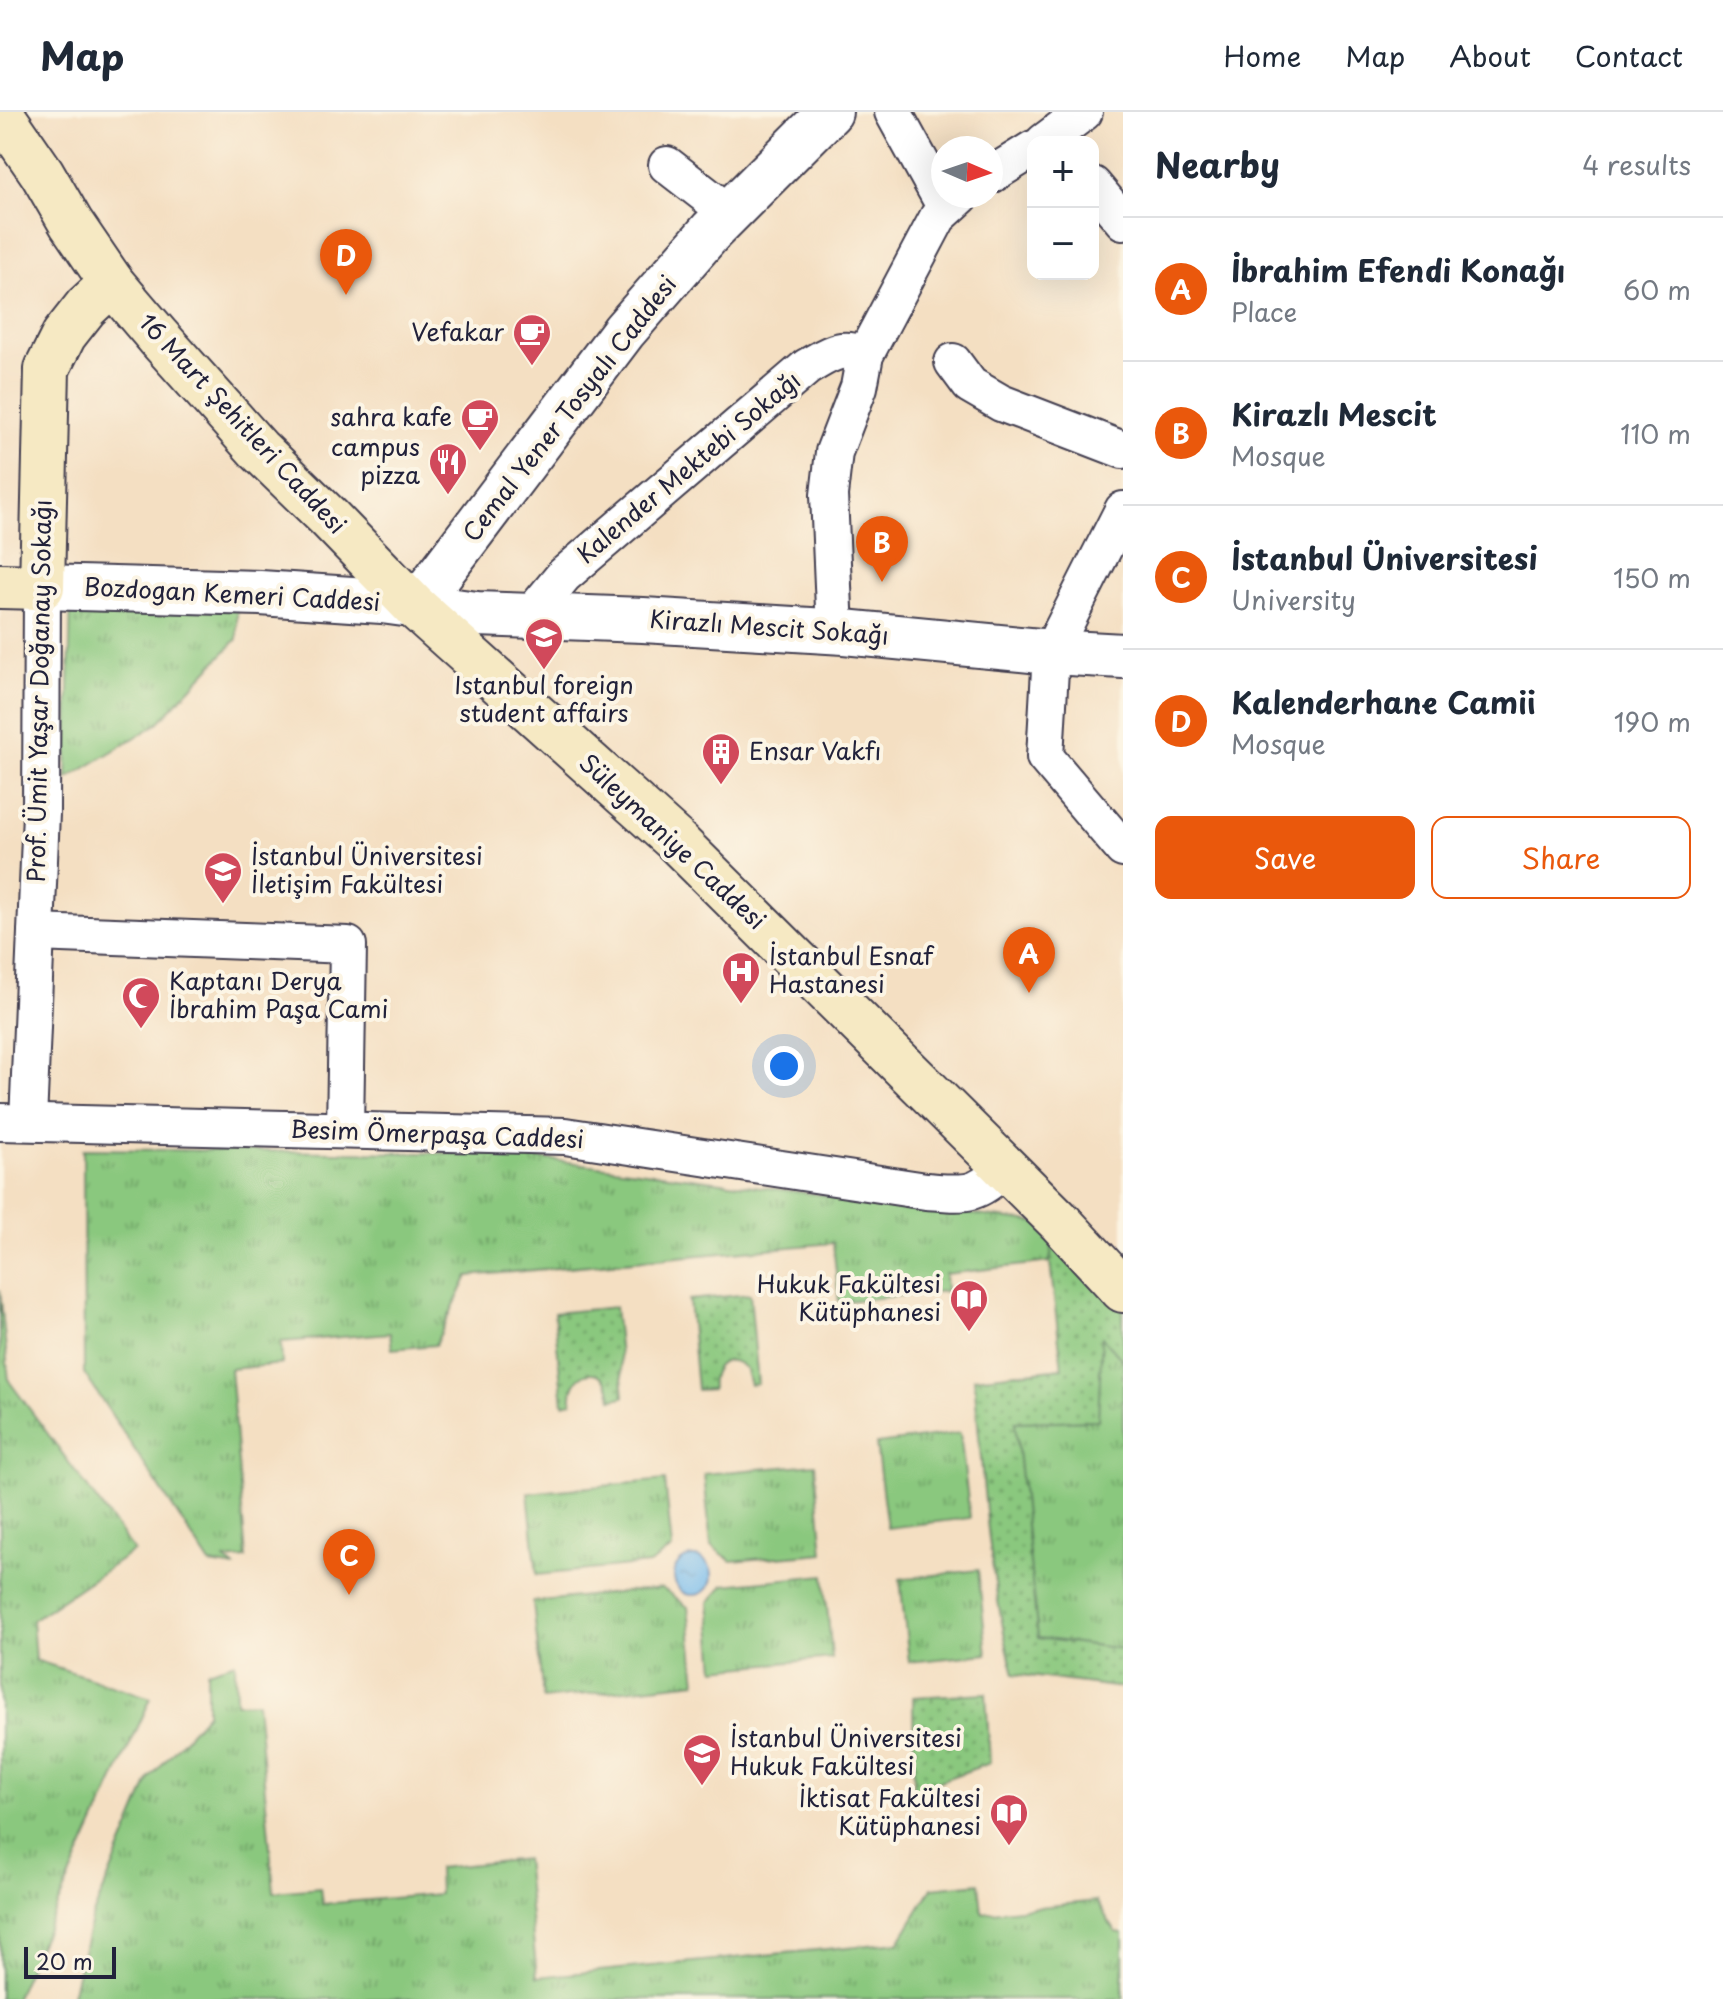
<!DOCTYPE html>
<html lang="en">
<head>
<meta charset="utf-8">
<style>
  :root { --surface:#fff; --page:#f6f6f7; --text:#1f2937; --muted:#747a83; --line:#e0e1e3; --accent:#ea580c }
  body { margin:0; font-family:"Playpen Sans",sans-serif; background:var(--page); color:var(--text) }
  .controls { position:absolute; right:24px; top:24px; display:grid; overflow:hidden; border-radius:16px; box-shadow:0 8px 32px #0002 }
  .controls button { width:72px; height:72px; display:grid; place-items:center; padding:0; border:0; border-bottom:2px solid var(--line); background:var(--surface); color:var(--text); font:40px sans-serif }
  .compass { position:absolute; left:931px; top:24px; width:72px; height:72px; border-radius:50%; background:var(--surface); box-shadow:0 8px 32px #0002; rotate:92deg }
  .scale { position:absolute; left:24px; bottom:20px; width:92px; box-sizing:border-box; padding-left:8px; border:4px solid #22223b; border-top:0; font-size:22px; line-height:28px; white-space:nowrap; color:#22223b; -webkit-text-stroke:6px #fcf5e5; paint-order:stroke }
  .you { position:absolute; left:784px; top:954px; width:28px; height:28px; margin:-20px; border:6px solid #fff; border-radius:50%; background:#1a73e8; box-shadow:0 0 0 12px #1a73e833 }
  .badge { display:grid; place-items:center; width:52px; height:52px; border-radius:50%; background:var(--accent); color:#fff; font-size:26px; font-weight:700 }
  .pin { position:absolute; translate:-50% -66px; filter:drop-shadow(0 2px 4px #0008) }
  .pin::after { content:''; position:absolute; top:42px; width:28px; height:24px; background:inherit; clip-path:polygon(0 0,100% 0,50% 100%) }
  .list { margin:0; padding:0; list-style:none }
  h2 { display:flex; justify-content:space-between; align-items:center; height:104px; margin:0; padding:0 32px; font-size:34px }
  h2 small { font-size:26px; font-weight:400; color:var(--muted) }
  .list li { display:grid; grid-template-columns:52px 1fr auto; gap:24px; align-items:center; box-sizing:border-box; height:144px; padding:0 32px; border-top:2px solid var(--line) }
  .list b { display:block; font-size:30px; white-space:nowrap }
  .list p { margin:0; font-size:26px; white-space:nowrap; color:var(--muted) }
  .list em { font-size:26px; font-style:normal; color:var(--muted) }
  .actions { display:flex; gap:16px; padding:24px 32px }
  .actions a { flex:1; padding:18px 0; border:2px solid var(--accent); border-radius:16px; text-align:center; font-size:28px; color:var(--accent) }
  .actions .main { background:var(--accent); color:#fff }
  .map { position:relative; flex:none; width:1123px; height:1887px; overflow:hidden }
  header { display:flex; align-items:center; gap:48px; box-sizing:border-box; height:112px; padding:0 40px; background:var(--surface); border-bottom:2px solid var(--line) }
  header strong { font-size:38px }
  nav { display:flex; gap:44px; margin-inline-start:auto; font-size:28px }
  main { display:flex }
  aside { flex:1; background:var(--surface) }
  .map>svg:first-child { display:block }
  .grass { fill:url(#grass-dots); stroke:#56755c; stroke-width:2 }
  .park { fill:url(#park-tufts); stroke:#56755c; stroke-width:2 }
  .water { fill:url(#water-ripples); stroke:#4c6e94; stroke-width:2 }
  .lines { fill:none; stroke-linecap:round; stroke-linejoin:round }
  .minor-casing { stroke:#423e4f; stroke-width:40 }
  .tertiary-casing { stroke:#423e4f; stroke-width:48 }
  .secondary-casing { stroke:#423e4f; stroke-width:48 }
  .minor { stroke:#fff; stroke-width:36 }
  .tertiary { stroke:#fff; stroke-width:44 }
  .secondary { stroke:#f6e9c3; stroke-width:44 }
  .labels { text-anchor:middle; stroke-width:8; stroke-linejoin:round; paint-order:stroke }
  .poi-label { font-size:24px; fill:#22223b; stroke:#fcf5e5; text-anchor:end }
  .street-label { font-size:24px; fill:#22223b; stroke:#fcf5e5 }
</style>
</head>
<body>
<header>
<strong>Map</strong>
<nav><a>Home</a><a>Map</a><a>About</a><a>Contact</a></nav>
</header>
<main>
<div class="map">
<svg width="1123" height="1887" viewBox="0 0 1123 1887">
  <defs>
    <pattern id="grass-dots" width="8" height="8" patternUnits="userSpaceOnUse" patternTransform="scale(2)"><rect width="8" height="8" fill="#8ac87e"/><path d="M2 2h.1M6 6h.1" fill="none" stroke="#70a268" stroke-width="1.8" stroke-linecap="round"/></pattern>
    <pattern id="park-tufts" width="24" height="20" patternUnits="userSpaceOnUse" patternTransform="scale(2)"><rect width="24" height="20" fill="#8ac87e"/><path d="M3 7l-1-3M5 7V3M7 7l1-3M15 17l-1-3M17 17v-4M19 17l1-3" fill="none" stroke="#70a268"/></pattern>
    <pattern id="water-ripples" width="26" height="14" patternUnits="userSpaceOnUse" patternTransform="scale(2)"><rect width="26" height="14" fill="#77bbed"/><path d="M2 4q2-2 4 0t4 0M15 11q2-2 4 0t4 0" fill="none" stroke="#67a0cc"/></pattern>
  </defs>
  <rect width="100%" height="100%" fill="#fcf5e5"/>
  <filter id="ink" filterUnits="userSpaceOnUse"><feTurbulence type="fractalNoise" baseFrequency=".0125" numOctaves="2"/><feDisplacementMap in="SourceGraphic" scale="16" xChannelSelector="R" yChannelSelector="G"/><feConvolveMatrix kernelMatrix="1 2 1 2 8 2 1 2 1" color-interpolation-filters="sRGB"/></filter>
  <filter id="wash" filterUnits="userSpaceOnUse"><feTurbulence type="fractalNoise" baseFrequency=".006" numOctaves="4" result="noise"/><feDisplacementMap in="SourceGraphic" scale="32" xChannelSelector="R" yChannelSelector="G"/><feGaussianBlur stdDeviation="1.8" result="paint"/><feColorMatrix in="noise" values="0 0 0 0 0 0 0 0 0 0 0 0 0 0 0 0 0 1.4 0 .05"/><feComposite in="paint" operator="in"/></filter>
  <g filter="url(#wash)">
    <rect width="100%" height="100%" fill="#f4dfc2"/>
    <!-- grass -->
    <g class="grass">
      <path d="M 1055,1113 L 1123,1192 L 1123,1576 L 1014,1562 C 988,1466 983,1365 974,1266 L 1062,1256 L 1050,1150 Z"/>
      <path d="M 750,1182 L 758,1272 L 750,1273 L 745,1256 C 726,1239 709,1255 712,1277 L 697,1278 L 689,1188 Z"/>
      <path d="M 615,1195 L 624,1285 L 612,1287 C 609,1250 569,1254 572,1290 L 563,1292 L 554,1201 Z"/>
      <polygon points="986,1581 990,1651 914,1678 913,1585"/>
    </g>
    <!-- park -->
    <g class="park">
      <polygon points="71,483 237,487 237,527 157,612 67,667"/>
      <polygon points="83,1037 506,1042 1055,1113 1050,1150 945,1162 946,1179 839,1190 833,1131 468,1164 435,1233 392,1237 390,1221 281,1230 282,1252 230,1257 246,1446 225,1448 236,1456 210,1452 84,1261"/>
      <polygon points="0,1178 9,1269 134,1439 32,1508 35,1548 151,1586 15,1887 0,1887"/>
      <polygon points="1102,1225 1123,1249 1123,1537 1038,1526 1015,1310 1098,1308"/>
      <polygon points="960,1321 970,1406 887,1416 876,1332"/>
      <polygon points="815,1352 823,1441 732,1449 711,1434 704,1362"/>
      <polygon points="665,1368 672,1437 649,1452 537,1463 528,1381"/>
      <polygon points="978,1458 987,1542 909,1550 900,1467"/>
      <polygon points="824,1463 832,1546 715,1557 709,1490 724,1473"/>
      <polygon points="662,1476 688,1495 696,1570 543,1587 533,1490"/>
      <polygon points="235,1550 236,1591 257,1590 274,1780 320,1776 322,1792 439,1782 438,1756 525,1747 537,1865 899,1830 932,1776 979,1771 982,1801 1096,1789 1116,1820 1123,1821 1123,1887 71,1887 91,1808 150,1666 207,1601 207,1559"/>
    </g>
    <!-- water -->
    <circle class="water" cx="693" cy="1464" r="19"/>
  </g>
  <g filter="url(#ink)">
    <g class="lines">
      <!-- minor casing -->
      <g class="minor-casing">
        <g id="minor">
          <polyline points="893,0 946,96"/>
          <polyline points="1044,30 1084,0"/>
          <polyline points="667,53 729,101"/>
          <polyline points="991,63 1033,37"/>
          <polyline points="1093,73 1123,109"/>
          <polyline points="953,250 970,273 1001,291 1123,338"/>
          <polyline points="1123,398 1051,540 1045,645 1123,737"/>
          <path d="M 530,504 L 564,463 L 807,255 C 830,242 839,233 865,243"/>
          <polyline points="835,519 829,383 834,340 859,275 865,243 938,105 961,84"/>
          <polyline points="36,821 348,833 345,1018"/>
          <path d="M 0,1010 L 565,1024 L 926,1079 C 967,1082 974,1085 1005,1056"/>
          <polyline points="28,1010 41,701 42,475"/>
        </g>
      </g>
      <!-- tertiary casing -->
      <g class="tertiary-casing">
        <g id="tertiary">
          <polyline points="42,475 260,481 382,489 477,502 643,508 844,520 1051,540 1123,544"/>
          <polyline points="415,495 624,219 712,118 830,0"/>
        </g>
      </g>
      <!-- secondary casing -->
      <g class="secondary-casing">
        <g id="secondary">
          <polyline points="0,0 42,61 71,111 112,171 158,225 258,337 329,406 415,495 675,728 1061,1111 1123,1178"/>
          <polyline points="0,474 42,475 47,257 64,223 86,195 112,171"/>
        </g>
      </g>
      <!-- minor -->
      <use href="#minor" class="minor"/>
      <!-- tertiary -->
      <use href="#tertiary" class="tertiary"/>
      <!-- secondary -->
      <use href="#secondary" class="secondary"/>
    </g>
  </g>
  <!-- icons -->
  <defs>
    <g id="cafe-pin" transform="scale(2)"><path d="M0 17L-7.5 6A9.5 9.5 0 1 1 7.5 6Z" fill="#d1495b" stroke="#fcf5e5"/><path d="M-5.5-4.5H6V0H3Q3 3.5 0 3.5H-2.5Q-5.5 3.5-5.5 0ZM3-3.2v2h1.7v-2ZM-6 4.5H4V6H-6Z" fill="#fff"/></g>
    <g id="restaurant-pin" transform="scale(2)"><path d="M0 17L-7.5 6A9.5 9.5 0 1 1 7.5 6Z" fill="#d1495b" stroke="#fcf5e5"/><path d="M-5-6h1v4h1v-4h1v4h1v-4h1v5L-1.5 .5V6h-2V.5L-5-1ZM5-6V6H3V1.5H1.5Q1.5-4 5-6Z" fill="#fff"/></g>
    <g id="university-pin" transform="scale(2)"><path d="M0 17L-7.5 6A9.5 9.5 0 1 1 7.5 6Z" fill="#d1495b" stroke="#fcf5e5"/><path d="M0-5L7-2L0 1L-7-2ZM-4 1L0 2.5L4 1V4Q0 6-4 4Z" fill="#fff"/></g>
    <g id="building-pin" transform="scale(2)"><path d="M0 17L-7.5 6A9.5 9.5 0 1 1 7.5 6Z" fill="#d1495b" stroke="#fcf5e5"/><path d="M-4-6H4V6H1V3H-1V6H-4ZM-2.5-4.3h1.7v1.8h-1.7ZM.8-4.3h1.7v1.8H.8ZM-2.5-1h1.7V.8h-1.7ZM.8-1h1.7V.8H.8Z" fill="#fff"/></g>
    <g id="hospital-pin" transform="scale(2)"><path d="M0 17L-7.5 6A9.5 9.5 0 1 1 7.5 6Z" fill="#d1495b" stroke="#fcf5e5"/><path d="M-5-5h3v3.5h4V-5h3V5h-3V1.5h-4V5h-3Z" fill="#fff"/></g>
    <g id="mosque-pin" transform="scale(2)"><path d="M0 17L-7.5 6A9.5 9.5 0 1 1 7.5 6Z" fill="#d1495b" stroke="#fcf5e5"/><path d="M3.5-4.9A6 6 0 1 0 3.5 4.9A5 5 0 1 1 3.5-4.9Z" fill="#fff"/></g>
    <g id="library-pin" transform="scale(2)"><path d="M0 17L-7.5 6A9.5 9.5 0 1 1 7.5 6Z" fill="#d1495b" stroke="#fcf5e5"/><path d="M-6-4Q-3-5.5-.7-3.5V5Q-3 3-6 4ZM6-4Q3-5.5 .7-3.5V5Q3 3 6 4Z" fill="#fff"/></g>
  </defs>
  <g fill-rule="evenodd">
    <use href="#cafe-pin" x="532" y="221"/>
    <use href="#cafe-pin" x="480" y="306"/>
    <use href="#restaurant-pin" x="448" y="350"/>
    <use href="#university-pin" x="544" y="525"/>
    <use href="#building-pin" x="721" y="640"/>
    <use href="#university-pin" x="223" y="759"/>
    <use href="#hospital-pin" x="741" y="859"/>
    <use href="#mosque-pin" x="141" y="884"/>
    <use href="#library-pin" x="969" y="1187"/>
    <use href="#university-pin" x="702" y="1641"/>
    <use href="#library-pin" x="1009" y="1701"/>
  </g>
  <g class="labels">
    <!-- poi labels -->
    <g class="poi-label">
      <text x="504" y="229">Vefakar</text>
      <text x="452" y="314">sahra kafe</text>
      <text x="420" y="344">campus<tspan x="420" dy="28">pizza</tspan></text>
      <text x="544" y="582" text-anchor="middle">Istanbul foreign<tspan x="544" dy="28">student affairs</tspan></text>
      <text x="749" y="648" text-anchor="start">Ensar Vakfı</text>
      <text x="251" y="753" text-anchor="start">İstanbul Üniversitesi<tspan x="251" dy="28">İletişim Fakültesi</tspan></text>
      <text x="769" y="853" text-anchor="start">İstanbul Esnaf<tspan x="769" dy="28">Hastanesi</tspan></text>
      <text x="169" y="878" text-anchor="start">Kaptanı Derya<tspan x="169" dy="28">İbrahim Paşa Cami</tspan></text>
      <text x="941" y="1181">Hukuk Fakültesi<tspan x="941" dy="28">Kütüphanesi</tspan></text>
      <text x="730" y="1635" text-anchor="start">İstanbul Üniversitesi<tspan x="730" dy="28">Hukuk Fakültesi</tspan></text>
      <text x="981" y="1695">İktisat Fakültesi<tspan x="981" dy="28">Kütüphanesi</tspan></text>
    </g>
    <!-- street labels -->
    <g class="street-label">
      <text transform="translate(570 297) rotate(-52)" y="8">Cemal Yener Tosyalı Caddesi</text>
      <text transform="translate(242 312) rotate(47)" y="8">16 Mart Şehitleri Caddesi</text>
      <text transform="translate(689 356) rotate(-40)" y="8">Kalender Mektebi Sokağı</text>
      <text transform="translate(232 483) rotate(3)" y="8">Bozdogan Kemeri Caddesi</text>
      <text transform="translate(769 516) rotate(4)" y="8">Kirazlı Mescit Sokağı</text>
      <text transform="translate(40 579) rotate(-89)" y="8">Prof. Ümit Yaşar Doğanay Sokağı</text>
      <text transform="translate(672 730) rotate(43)" y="8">Süleymaniye Caddesi</text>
      <text transform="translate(437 1023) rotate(2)" y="8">Besim Ömerpaşa Caddesi</text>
    </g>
  </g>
</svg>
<div class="controls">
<button>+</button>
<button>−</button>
</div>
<svg class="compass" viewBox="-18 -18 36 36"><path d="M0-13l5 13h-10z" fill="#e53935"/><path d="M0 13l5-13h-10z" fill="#747a83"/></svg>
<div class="scale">20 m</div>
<div class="you"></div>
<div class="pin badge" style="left:1029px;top:881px">A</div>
<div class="pin badge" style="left:882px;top:470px">B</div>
<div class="pin badge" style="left:349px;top:1483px">C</div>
<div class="pin badge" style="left:346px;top:183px">D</div>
</div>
<aside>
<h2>Nearby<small>4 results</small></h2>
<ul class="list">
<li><span class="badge">A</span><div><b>İbrahim Efendi Konağı</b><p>Place</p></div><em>60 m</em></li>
<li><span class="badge">B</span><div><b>Kirazlı Mescit</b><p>Mosque</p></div><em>110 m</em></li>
<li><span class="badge">C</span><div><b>İstanbul Üniversitesi</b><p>University</p></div><em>150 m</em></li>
<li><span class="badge">D</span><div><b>Kalenderhane Camii</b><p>Mosque</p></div><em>190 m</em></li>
</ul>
<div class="actions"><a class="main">Save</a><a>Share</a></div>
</aside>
</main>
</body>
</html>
